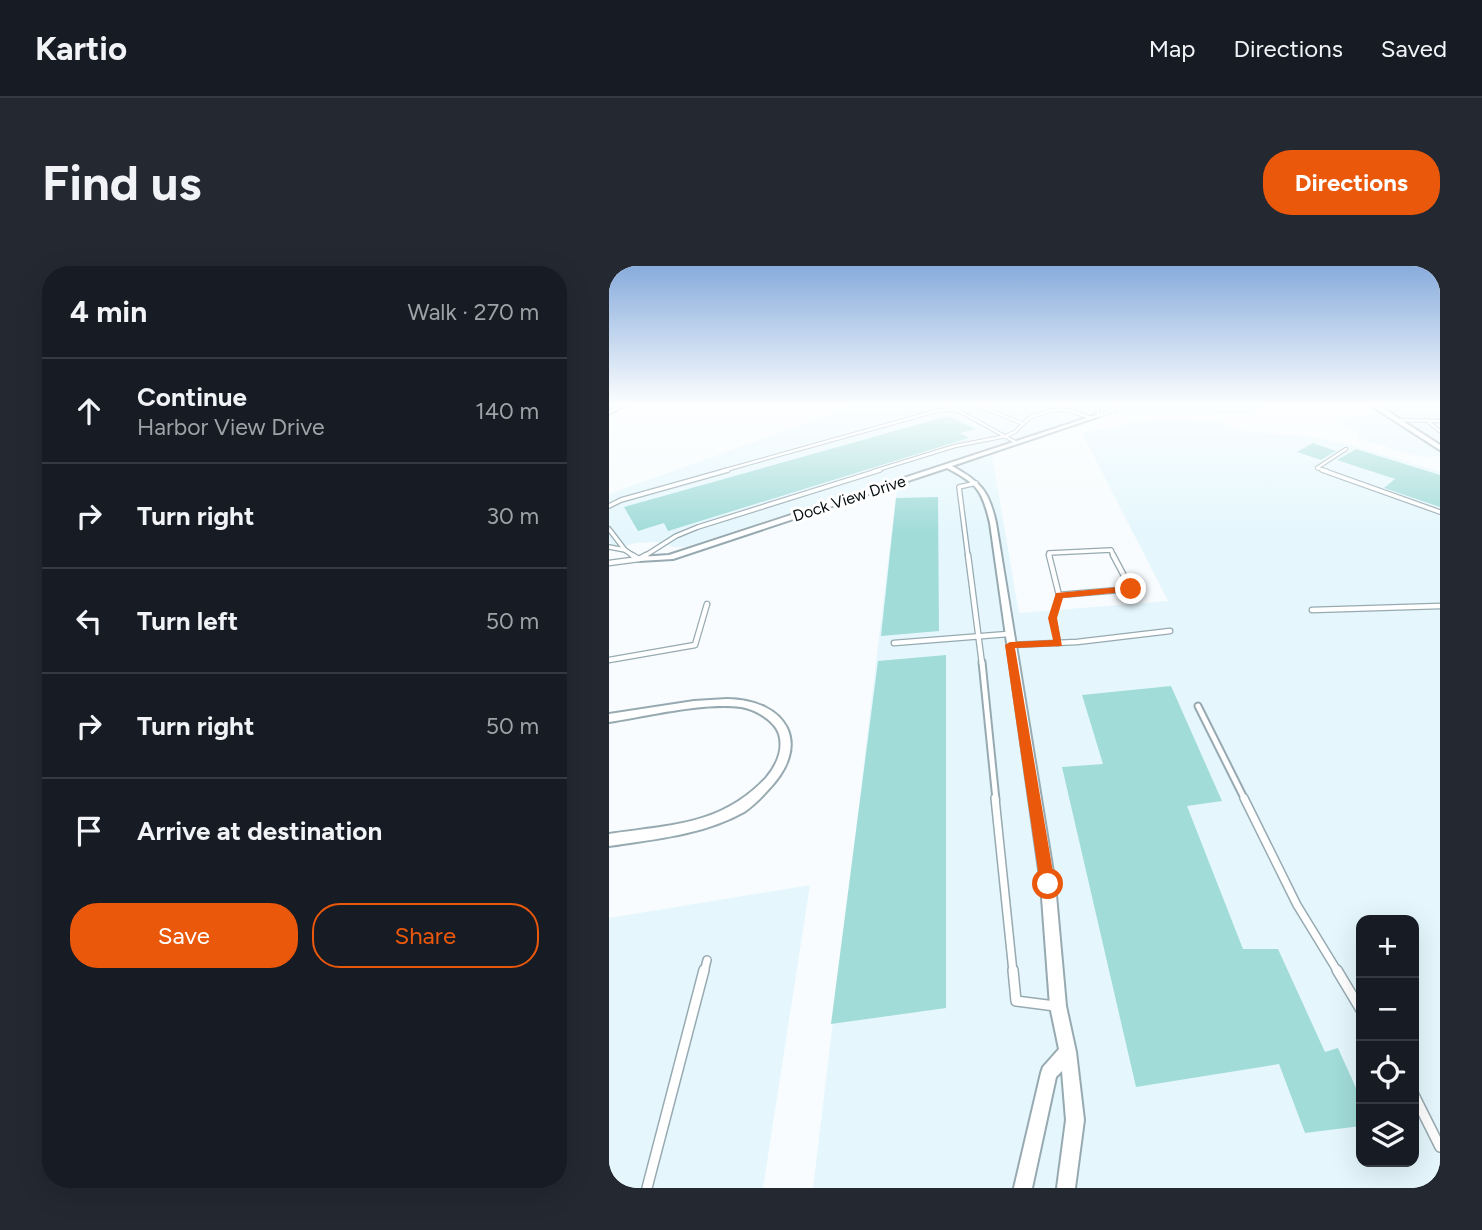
<!DOCTYPE html>
<html lang="en">
<head>
<meta charset="utf-8">
<style>
  :root { --surface:#171b24; --page:#242831; --text:#f1f3f6; --muted:#9ea1a6; --line:#363941; --accent:#ea580c }
  body { margin:0; font-family:Figtree,sans-serif; background:var(--page); color:var(--text) }
  .controls { position:absolute; right:21px; bottom:21px; display:grid; overflow:hidden; border-radius:14px; box-shadow:0 7px 28px #0002 }
  .controls button { width:63px; height:63px; display:grid; place-items:center; padding:0; border:0; border-bottom:2px solid var(--line); background:var(--surface); color:var(--text); font:35px sans-serif }
  .stop { position:absolute; width:21px; height:21px; margin:-16px; border:5px solid #ea580c; border-radius:50%; background:#fff }
  .stop.end { background:#ea580c; border-color:#fff; box-shadow:0 2px 7px #0008 }
  .list { margin:0; padding:0; list-style:none }
  h2 { display:flex; justify-content:space-between; align-items:center; height:91px; margin:0; padding:0 28px; font-size:30px }
  h2 small { font-size:23px; font-weight:400; color:var(--muted) }
  .list li { display:grid; grid-template-columns:46px 1fr auto; gap:21px; align-items:center; box-sizing:border-box; height:105px; padding:0 28px; border-top:2px solid var(--line) }
  .list b { display:block; font-size:26px; white-space:nowrap }
  .list p { margin:0; font-size:23px; white-space:nowrap; color:var(--muted) }
  .list em { font-size:23px; font-style:normal; color:var(--muted) }
  .actions { display:flex; gap:14px; padding:21px 28px }
  .actions a { flex:1; padding:16px 0; border:2px solid var(--accent); border-radius:28px; text-align:center; font-size:24px; color:var(--accent) }
  .actions .main { background:var(--accent); color:#fff }
  .icon { flex:none; width:38px; height:38px; fill:none; stroke:currentColor; stroke-width:2; stroke-linecap:round; stroke-linejoin:round }
  .map { position:relative; flex:none; width:831px; height:922px; overflow:hidden; border-radius:28px }
  header { display:flex; align-items:center; gap:42px; box-sizing:border-box; height:98px; padding:0 35px; background:var(--surface); border-bottom:2px solid var(--line) }
  header strong { font-size:33px }
  nav { display:flex; gap:38px; margin-inline-start:auto; font-size:24px }
  .intro { display:flex; align-items:center; justify-content:space-between; box-sizing:border-box; height:168px; padding:0 42px }
  h1 { margin:0; font-size:49px }
  .button { padding:18px 32px; border-radius:28px; background:var(--accent); color:#fff; font-size:24px; font-weight:700 }
  main { display:flex; gap:42px; padding:0 42px }
  aside { flex:1; background:var(--surface); border-radius:28px; box-shadow:0 7px 28px #0002 }
  .map>svg:first-child { display:block }
  .built { fill:#e5f7fd; fill-rule:evenodd }
  .building { fill:#a1dcd9 }
  .lines { fill:none; stroke-linecap:round; stroke-linejoin:round }
  .service-far5-casing { stroke:#97aab1; stroke-width:4.5 }
  .service-far4-casing { stroke:#97aab1; stroke-width:6 }
  .service-far3-casing { stroke:#97aab1; stroke-width:7 }
  .service-far2-casing { stroke:#97aab1; stroke-width:9 }
  .service-far1-casing { stroke:#97aab1; stroke-width:10 }
  .service-casing { stroke:#97aab1; stroke-width:12 }
  .minor-casing { stroke:#97aab1; stroke-width:4 }
  .tertiary-casing { stroke:#97aab1; stroke-width:4 }
  .service-far5 { stroke:#fff; stroke-width:2.5 }
  .service-far4 { stroke:#fff; stroke-width:3.5 }
  .service-far3 { stroke:#fff; stroke-width:4.5 }
  .service-far2 { stroke:#fff; stroke-width:5 }
  .service-far1 { stroke:#fff; stroke-width:7 }
  .service { stroke:#fff; stroke-width:9 }
  .minor { fill:#fff; fill-rule:evenodd }
  .tertiary { fill:#fff; fill-rule:evenodd }
  .route { fill:#ea580c }
  .labels { text-anchor:middle; stroke-width:6; stroke-linejoin:round; paint-order:stroke }
  .far-street-label { font-size:16px; fill:#060d0f; stroke:#fff }
</style>
</head>
<body>
<header>
<strong>Kartio</strong>
<nav><a>Map</a><a>Directions</a><a>Saved</a></nav>
</header>
<div class="intro"><h1>Find us</h1><a class="button">Directions</a></div>
<main>
<aside>
<h2>4 min<small>Walk · 270 m</small></h2>
<ul class="list">
<li><svg class="icon" aria-label="ahead" viewBox="0 0 24 24"><path d="M12 20V5M6 11l6-6 6 6"/></svg><div><b>Continue</b><p>Harbor View Drive</p></div><em>140 m</em></li>
<li><svg class="icon" aria-label="right" viewBox="0 0 24 24"><path d="M7 20v-9h11M14 6l5 5-5 5"/></svg><div><b>Turn right</b></div><em>30 m</em></li>
<li><svg class="icon" aria-label="left" viewBox="0 0 24 24"><path d="M17 20v-9H6M10 6l-5 5 5 5"/></svg><div><b>Turn left</b></div><em>50 m</em></li>
<li><svg class="icon" aria-label="right" viewBox="0 0 24 24"><path d="M7 20v-9h11M14 6l5 5-5 5"/></svg><div><b>Turn right</b></div><em>50 m</em></li>
<li><svg class="icon" aria-label="arrive" viewBox="0 0 24 24"><path d="M6 21V4h12l-3 4 3 4H6"/></svg><div><b>Arrive at destination</b></div></li>
</ul>
<div class="actions"><a class="main">Save</a><a>Share</a></div>
</aside>
<div class="map">
<svg width="831" height="922" viewBox="0 0 831 922">
  <rect width="100%" height="100%" fill="#f8fcfe"/>
  <!-- built -->
  <g class="built">
    <path d="M 253,137 L 666,137 L 641,148 L 513,145 L 383,189 L 410,347 L 559,335 L 473,167 L 543,153 L 603,154 L 638,166 L 691,169 L 743,179 L 831,206 L 831,922 L 204,922 L 288,221 L 270,218 L 76,281 L 64,281 L 48,276 L 27,277 L 5,283 L 0,276 L 0,228 ZM 752,654 L 805,654 L 805,896 L 752,896 Z"/>
    <polygon points="754,137 831,137 831,190 812,191 747,172 752,166 734,160 734,155 746,150 771,149"/>
    <polygon points="201,619 154,922 0,922 0,652"/>
  </g>
  <!-- building -->
  <g class="building">
    <polygon points="339,150 367,163 351,167 360,172 59,265 55,257 29,265 15,241"/>
    <polygon points="704,177 727,185 712,194 688,186"/>
    <polygon points="747,183 831,209 831,241 775,222 786,213 728,194"/>
    <polygon points="329,231 330,365 272,370 287,232"/>
    <polygon points="337,389 337,742 222,758 269,395"/>
    <polygon points="562,420 613,535 578,540 634,683 669,683 716,786 729,782 752,833 752,860 696,867 670,798 527,821 453,501 494,498 473,429"/>
  </g>
  <g class="lines">
    <!-- service-far5 casing -->
    <g class="service-far5-casing">
      <g id="service-far5">
        <polyline points="363,137 414,158"/>
        <polyline points="488,137 489,150 505,144 504,137"/>
        <polyline points="470,148 472,137"/>
        <polyline points="787,154 831,155"/>
        <polyline points="817,154 831,165"/>
        <polyline points="113,205 327,145 343,143 352,146 408,177"/>
        <polyline points="265,205 346,180 397,170 406,166 420,152 442,144 459,144 482,152"/>
        <polyline points="718,205 708,202 737,183"/>
      </g>
    </g>
    <!-- service-far4 casing -->
    <g class="service-far4-casing">
      <g id="service-far4">
        <polyline points="713,204 831,246"/>
        <polyline points="0,240 12,234 119,204"/>
        <polyline points="0,263 16,284"/>
        <polyline points="0,281 16,284 26,291"/>
        <polyline points="34,291 67,270 89,261 271,204"/>
        <polyline points="359,291 350,221 367,217"/>
        <polyline points="441,291 440,287 502,284 505,291"/>
      </g>
    </g>
    <!-- service-far3 casing -->
    <g class="service-far3-casing">
      <g id="service-far3">
        <polyline points="23,289 30,293"/>
        <polyline points="359,289 373,398"/>
        <polyline points="440,289 450,329"/>
        <polyline points="0,297 30,293 37,289"/>
        <polyline points="450,329 522,323 504,289"/>
        <polyline points="703,344 831,340"/>
        <polyline points="285,377 399,368"/>
        <polyline points="449,377 444,352 450,329"/>
        <polyline points="401,379 468,376 561,365"/>
        <polyline points="0,394 86,379 98,338"/>
      </g>
    </g>
    <!-- service-far2 casing -->
    <g class="service-far2-casing">
      <g id="service-far2">
        <polyline points="373,396 387,534"/>
        <polyline points="589,440 636,534"/>
      </g>
    </g>
    <!-- service-far1 casing -->
    <g class="service-far1-casing">
      <g id="service-far1">
        <polyline points="386,532 404,706"/>
        <polyline points="635,532 688,639 729,706"/>
        <polyline points="95,706 98,694"/>
      </g>
    </g>
    <!-- service casing -->
    <g class="service-casing">
      <g id="service">
        <polyline points="404,704 407,735 446,740"/>
        <polyline points="728,704 752,744"/>
        <polyline points="805,829 831,881"/>
        <polyline points="38,922 95,704"/>
      </g>
    </g>
    <!-- minor casing -->
    <g class="minor-casing">
      <g id="minor">
        <polygon points="14,137 20,137 0,148 0,145"/>
        <path d="M 487,149 L 491,150 L 343,200 C 372,216 380,225 387,257 L 446,618 L 457,740 L 467,786 L 475,854 L 466,922 L 448,922 L 457,854 L 453,805 L 447,811 L 423,922 L 405,922 L 432,807 L 434,801 L 450,783 L 441,740 L 432,618 L 381,257 C 373,223 368,218 338,202 L 64,293 L 30,295 L 26,293 L 30,291 L 60,289 Z"/>
        <path d="M 118,433 C 178,434 204,478 159,524 C 152,532 144,540 135,546 C 94,569 46,573 0,580 L 0,568 C 60,559 112,560 157,512 C 167,500 175,484 170,468 C 166,455 146,443 132,441 C 95,436 38,450 0,456 L 0,448 L 85,435 Z"/>
      </g>
    </g>
    <!-- tertiary casing -->
    <g class="tertiary-casing">
      <polygon id="tertiary" points="758,137 766,137 831,179 831,184"/>
    </g>
    <!-- service-far5 -->
    <use href="#service-far5" class="service-far5"/>
    <!-- service-far4 -->
    <use href="#service-far4" class="service-far4"/>
    <!-- service-far3 -->
    <use href="#service-far3" class="service-far3"/>
    <!-- service-far2 -->
    <use href="#service-far2" class="service-far2"/>
    <!-- service-far1 -->
    <use href="#service-far1" class="service-far1"/>
    <!-- service -->
    <use href="#service" class="service"/>
    <!-- minor -->
    <use href="#minor" class="minor"/>
    <!-- tertiary -->
    <use href="#tertiary" class="tertiary"/>
  </g>
  <!-- sky -->
  <linearGradient id="sky" x2="0" y2="1"><stop stop-color="#88acdc"/><stop offset="0.52" stop-color="#fcfeff"/><stop offset="1" stop-color="#fcfeff" stop-opacity="0"/></linearGradient>
  <rect width="831" height="266" fill="url(#sky)"/>
  <!-- route -->
  <polygon class="route" points="522,320 525,325 454,332 448,352 453,380 406,382 446,618 444,623 439,625 433,623 431,618 396,379 401,376 444,374 439,352 447,327"/>
  <g class="labels">
    <!-- far-street labels -->
    <g class="far-street-label">
      <text transform="translate(240 232) rotate(-18)" y="6">Dock View Drive</text>
    </g>
  </g>
</svg>
<div class="controls">
<button>+</button>
<button>−</button>
<button><svg class="icon" aria-label="locate" viewBox="0 0 24 24"><circle cx="12" cy="12" r="6"/><path d="M12 2v4M12 18v4M2 12h4M18 12h4"/></svg></button>
<button><svg class="icon" aria-label="layers" viewBox="0 0 24 24"><path d="M12 4l9 5-9 5-9-5zM3 14l9 5 9-5"/></svg></button>
</div>
<div class="stop" style="left:439px;top:618px"></div>
<div class="stop end" style="left:522px;top:323px"></div>
</div>
</main>
</body>
</html>
